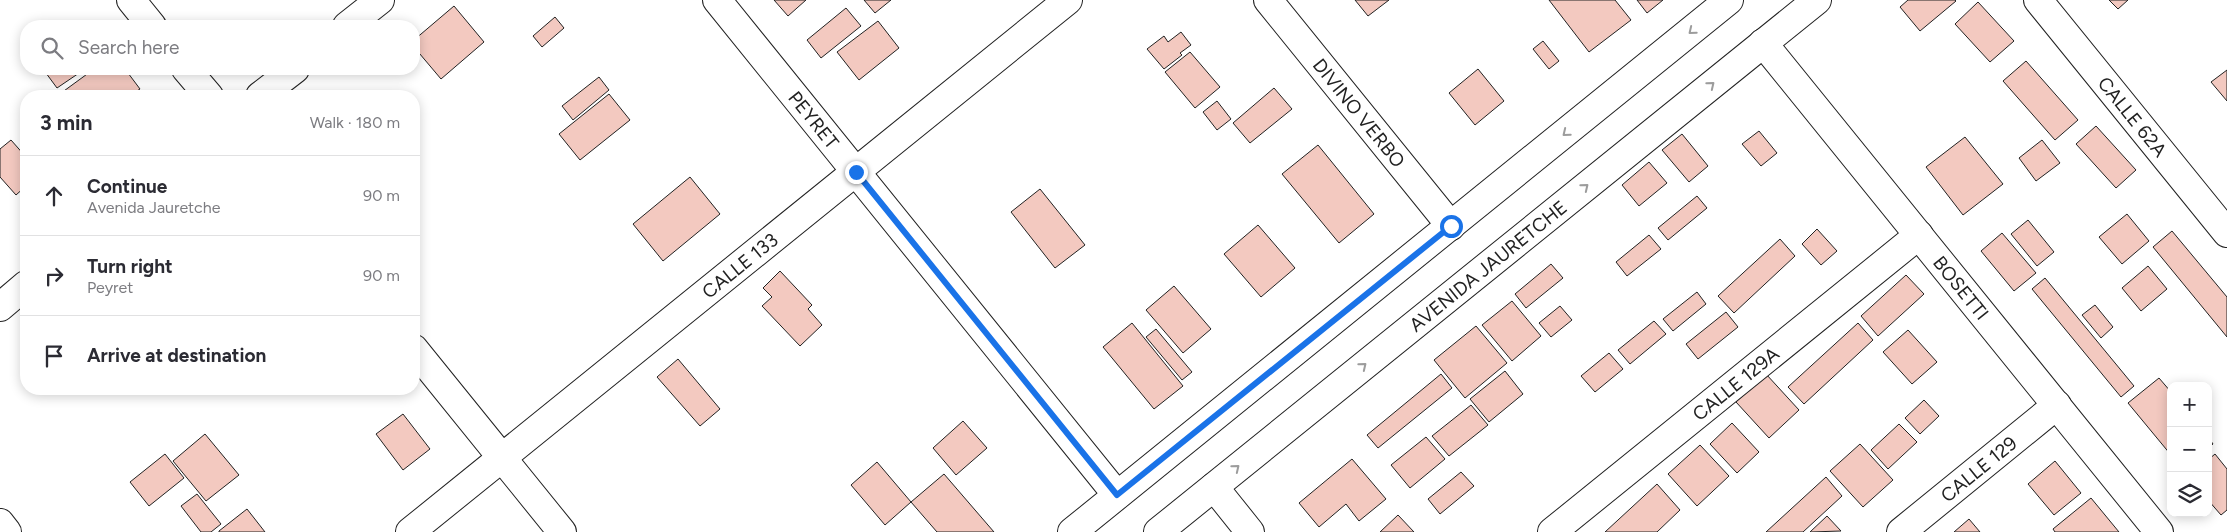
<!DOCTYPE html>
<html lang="en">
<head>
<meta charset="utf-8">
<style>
  :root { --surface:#fff; --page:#f7f7f7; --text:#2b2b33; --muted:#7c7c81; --line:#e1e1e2 }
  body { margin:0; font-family:Figtree,sans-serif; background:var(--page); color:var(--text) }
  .controls { position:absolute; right:15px; bottom:15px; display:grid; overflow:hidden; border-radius:10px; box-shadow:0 2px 12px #0003 }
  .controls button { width:45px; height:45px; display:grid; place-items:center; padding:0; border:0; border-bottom:1px solid var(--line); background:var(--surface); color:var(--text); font:25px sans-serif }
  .stop { position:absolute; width:15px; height:15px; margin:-11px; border:4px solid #1a73e8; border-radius:50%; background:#fff }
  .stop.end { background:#1a73e8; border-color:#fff; box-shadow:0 1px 5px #0008 }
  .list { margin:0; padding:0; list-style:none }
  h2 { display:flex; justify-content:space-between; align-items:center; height:65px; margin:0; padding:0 20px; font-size:21px }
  h2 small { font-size:16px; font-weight:400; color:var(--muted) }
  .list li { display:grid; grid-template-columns:32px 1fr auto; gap:15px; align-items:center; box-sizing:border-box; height:80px; padding:0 20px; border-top:1px solid var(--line) }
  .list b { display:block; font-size:19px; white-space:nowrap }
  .list p { margin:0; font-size:16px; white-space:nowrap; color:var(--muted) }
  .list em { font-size:16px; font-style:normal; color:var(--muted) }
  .icon { flex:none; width:28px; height:28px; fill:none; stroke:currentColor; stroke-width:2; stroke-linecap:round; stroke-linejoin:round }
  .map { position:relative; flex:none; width:2227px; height:532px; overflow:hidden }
  .search { position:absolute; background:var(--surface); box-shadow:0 2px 12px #0003; left:20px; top:20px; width:400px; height:55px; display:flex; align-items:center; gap:12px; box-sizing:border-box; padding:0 18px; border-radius:20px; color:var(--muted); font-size:19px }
  .panel { position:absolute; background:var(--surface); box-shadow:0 2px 12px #0003; left:20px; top:90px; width:400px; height:305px; border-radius:20px }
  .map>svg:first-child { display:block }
  .building { fill:#f3c9c0; stroke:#222 }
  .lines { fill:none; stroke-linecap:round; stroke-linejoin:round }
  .minor-casing { stroke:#222; stroke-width:30 }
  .secondary-casing { stroke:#222; stroke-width:30 }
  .primary-casing { stroke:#222; stroke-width:30 }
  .minor { stroke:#fff; stroke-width:28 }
  .secondary { stroke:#fff; stroke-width:28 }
  .primary { stroke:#fff; stroke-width:28 }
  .oneway { stroke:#9c9c9c }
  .route { stroke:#1a73e8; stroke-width:6 }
  .labels { text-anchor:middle; stroke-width:4; stroke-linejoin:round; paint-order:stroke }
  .street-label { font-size:19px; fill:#222; stroke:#fff }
</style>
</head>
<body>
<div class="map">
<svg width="2227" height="532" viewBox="0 0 2227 532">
  <rect width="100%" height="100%" fill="#fff"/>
  <!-- building -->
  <g class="building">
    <polygon points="774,0 806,0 788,16"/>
    <polygon points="864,0 891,0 875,13"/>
    <polygon points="1355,0 1389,0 1368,16"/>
    <polygon points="1549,0 1615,0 1631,20 1589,52"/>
    <polygon points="1637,0 1663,0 1647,13"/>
    <polygon points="1908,0 1955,0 1956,1 1920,31 1900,7"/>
    <polygon points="2109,0 2128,0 2118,9"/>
    <polygon points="1978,2 2014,41 1990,62 1955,24"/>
    <polygon points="454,6 484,42 441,79 414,47 414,40"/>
    <polygon points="846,8 861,26 821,58 807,40"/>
    <polygon points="555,17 564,28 542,47 533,36"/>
    <polygon points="878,21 899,48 859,80 837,52"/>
    <polygon points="1181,32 1191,45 1180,53 1182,55 1164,69 1147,49 1164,36 1168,42"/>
    <polygon points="1543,41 1559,61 1549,69 1533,49"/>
    <polygon points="1190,52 1220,87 1195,108 1165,72"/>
    <polygon points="2026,61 2078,120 2055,140 2003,81"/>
    <polygon points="43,69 85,69 57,88"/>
    <polygon points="94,69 125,69 140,89 129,96 57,96"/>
    <polygon points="1478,69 1504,101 1475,125 1449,93"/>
    <polygon points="2227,70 2227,101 2211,82"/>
    <polygon points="599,77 609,90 573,120 562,106"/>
    <polygon points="1274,88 1292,109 1250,143 1233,123"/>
    <polygon points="609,94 630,120 580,160 559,134"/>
    <polygon points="1217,101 1231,119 1217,130 1203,112"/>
    <polygon points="2096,126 2136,170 2116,188 2076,144"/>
    <polygon points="1759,131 1777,153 1761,166 1742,144"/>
    <polygon points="1682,134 1708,166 1689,182 1662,150"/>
    <polygon points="1965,137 2003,184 1963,215 1926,167"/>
    <polygon points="11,140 26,157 26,186 16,195 0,177 0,149"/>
    <polygon points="2042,140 2060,163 2036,181 2019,158"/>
    <polygon points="1318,145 1374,214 1339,243 1282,174"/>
    <polygon points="1649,162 1667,183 1639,206 1622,185"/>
    <polygon points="690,177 720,214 663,261 633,224"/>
    <polygon points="1040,189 1085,245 1055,268 1011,212"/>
    <polygon points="1697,196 1707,208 1668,240 1658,228"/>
    <polygon points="2127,214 2149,241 2122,264 2099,237"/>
    <polygon points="2028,220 2054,252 2037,266 2011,234"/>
    <polygon points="1258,225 1295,268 1261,297 1224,254"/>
    <polygon points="1817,229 1837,251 1821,265 1802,244"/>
    <polygon points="2172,231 2227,297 2227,337 2153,247"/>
    <polygon points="2002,233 2036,273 2014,291 1981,251"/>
    <polygon points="1649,235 1661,249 1627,276 1616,262"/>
    <polygon points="1780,239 1795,256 1734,313 1718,296"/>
    <polygon points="1551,264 1563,278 1526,308 1515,294"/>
    <polygon points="2148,266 2167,289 2141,311 2122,288"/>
    <polygon points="780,271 812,305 808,309 822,325 800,346 762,306 772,297 763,288"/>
    <polygon points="1906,275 1924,294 1878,336 1861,316"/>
    <polygon points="2045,278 2134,386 2121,397 2032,289"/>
    <polygon points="1174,286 1211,329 1183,353 1146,310"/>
    <polygon points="1697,292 1706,304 1673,331 1663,319"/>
    <polygon points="1512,301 1541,336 1512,361 1482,325"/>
    <polygon points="2095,305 2113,327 2101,338 2082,315"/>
    <polygon points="1560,306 1572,320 1551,337 1539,323"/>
    <polygon points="1726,312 1738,327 1698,359 1686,344"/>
    <polygon points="1654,321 1666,334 1630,364 1618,350"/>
    <polygon points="1132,323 1183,386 1154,409 1103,347"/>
    <polygon points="1858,323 1873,340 1804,404 1788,387"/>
    <polygon points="1476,326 1507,363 1465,398 1434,360"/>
    <polygon points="1156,329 1192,372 1182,380 1146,337"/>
    <polygon points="1908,330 1937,362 1912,384 1883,352"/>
    <polygon points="1609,353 1623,369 1595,392 1581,376"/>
    <polygon points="678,359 720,409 700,426 657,377"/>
    <polygon points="1505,371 1523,394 1489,422 1470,399"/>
    <polygon points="1441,374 1452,388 1378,448 1367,435"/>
    <polygon points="1766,374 1799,410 1769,438 1736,402"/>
    <polygon points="2159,378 2171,392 2171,455 2128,403"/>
    <polygon points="1924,400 1939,416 1920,434 1905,418"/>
    <polygon points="1471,405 1488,425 1449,456 1432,436"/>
    <polygon points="403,414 430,449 403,470 376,434"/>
    <polygon points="963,421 987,448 956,475 933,448"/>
    <polygon points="1732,423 1759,452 1737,473 1710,444"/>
    <polygon points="1899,424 1917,442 1888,469 1871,450"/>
    <polygon points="205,434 239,475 206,501 173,461"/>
    <polygon points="1426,437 1445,459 1410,488 1391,465"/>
    <polygon points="2208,437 2213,444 2208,448"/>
    <polygon points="1860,444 1893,480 1863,507 1830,471"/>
    <polygon points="1700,445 1729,476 1697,506 1668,474"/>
    <polygon points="165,454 184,478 149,506 130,482"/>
    <polygon points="2215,454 2227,469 2227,510 2221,515 2208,500 2208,460"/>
    <polygon points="1352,459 1386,499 1359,521 1346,504 1319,527 1299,503"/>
    <polygon points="2055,461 2081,493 2054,515 2028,484"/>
    <polygon points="877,462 911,502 885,525 851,485"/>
    <polygon points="1461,472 1474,486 1440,514 1428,499"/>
    <polygon points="944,474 994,532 937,532 911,502"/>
    <polygon points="1826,477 1842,496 1803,532 1766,532"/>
    <polygon points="1657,484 1680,510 1657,532 1605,532"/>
    <polygon points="197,494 221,524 211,532 201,532 181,506"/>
    <polygon points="2091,498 2119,532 2055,532 2053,529"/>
    <polygon points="247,509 265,532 219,532 219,531"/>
    <polygon points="1398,515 1414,532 1380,532"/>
    <polygon points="1827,516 1841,531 1810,532"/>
    <polygon points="1969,519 1980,532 1954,532"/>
  </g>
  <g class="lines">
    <!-- minor casing -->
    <g class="minor-casing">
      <g id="minor">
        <path id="s1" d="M 717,0 L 1117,495"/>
        <path id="s2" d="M 1268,0 L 1451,226"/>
        <path id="s3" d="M 2038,0 L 2227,233"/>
        <polyline points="347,26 380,0"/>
        <path id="s4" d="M 1763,43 L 2159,532"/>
        <polyline points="260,96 295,69"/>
        <polyline points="0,307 26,285"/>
        <polyline points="1214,487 1250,532"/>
        <polyline points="0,523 7,532"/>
        <path id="s5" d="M 410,532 L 1068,0"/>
        <path id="s6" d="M 1552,532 L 1919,235"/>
        <path id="s7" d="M 1901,532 L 2057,405"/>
      </g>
    </g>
    <!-- secondary casing -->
    <g class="secondary-casing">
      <g id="secondary">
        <polyline points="131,0 152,26"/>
        <polyline points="186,69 209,96"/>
        <polyline points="414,349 562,532"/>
      </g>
    </g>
    <!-- primary casing -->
    <g class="primary-casing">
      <g id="primary">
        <polyline points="1072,532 1729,0"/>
        <path id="s8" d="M 1158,532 L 1817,0"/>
      </g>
    </g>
    <!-- minor -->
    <use href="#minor" class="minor"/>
    <!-- secondary -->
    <use href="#secondary" class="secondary"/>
    <!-- primary -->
    <use href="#primary" class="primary"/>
  </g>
  <!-- one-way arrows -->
  <defs><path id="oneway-chevron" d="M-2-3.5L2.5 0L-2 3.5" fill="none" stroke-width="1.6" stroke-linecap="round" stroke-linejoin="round" transform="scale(1.25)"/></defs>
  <g class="oneway">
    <use href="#oneway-chevron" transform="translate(1692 31) rotate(141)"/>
    <use href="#oneway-chevron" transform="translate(1711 85) rotate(-39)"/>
    <use href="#oneway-chevron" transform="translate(1566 133) rotate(141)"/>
    <use href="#oneway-chevron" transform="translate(1585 187) rotate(-39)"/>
    <use href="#oneway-chevron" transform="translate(1363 366) rotate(-39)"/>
    <use href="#oneway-chevron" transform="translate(1236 468) rotate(-39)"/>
  </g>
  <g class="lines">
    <!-- route -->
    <polyline class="route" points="856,172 1117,495 1451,226"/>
  </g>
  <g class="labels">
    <!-- street labels -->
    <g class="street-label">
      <text dy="7" stroke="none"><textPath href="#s2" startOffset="145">DIVINO VERBO</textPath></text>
      <text dy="7" stroke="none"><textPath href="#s3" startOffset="150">CALLE 62A</textPath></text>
      <text dy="7" stroke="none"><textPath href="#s1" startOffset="154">PEYRET</textPath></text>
      <text dy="7" stroke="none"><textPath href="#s5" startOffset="424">CALLE 133</textPath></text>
      <text dy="7" stroke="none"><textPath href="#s8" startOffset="424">AVENIDA JAURETCHE</textPath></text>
      <text dy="7" stroke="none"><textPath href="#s4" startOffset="315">BOSETTI</textPath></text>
      <text dy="7" stroke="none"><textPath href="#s6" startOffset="236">CALLE 129A</textPath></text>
      <text dy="7" stroke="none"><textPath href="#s7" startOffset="100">CALLE 129</textPath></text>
    </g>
  </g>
</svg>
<div class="controls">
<button>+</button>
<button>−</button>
<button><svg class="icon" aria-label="layers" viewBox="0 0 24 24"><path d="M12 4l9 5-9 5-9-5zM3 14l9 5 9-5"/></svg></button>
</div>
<div class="stop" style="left:1451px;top:226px"></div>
<div class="stop end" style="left:856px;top:172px"></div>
<div class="search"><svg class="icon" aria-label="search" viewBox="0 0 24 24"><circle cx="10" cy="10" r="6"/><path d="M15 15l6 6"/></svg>Search here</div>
<section class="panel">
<h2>3 min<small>Walk · 180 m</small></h2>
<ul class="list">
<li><svg class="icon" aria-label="ahead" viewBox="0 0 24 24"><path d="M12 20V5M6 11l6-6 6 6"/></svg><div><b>Continue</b><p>Avenida Jauretche</p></div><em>90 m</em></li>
<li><svg class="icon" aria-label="right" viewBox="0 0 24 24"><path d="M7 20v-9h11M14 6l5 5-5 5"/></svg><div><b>Turn right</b><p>Peyret</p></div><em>90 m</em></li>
<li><svg class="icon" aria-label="arrive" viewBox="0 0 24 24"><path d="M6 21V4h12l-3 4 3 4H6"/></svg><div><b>Arrive at destination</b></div></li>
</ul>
</section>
</div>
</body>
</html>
